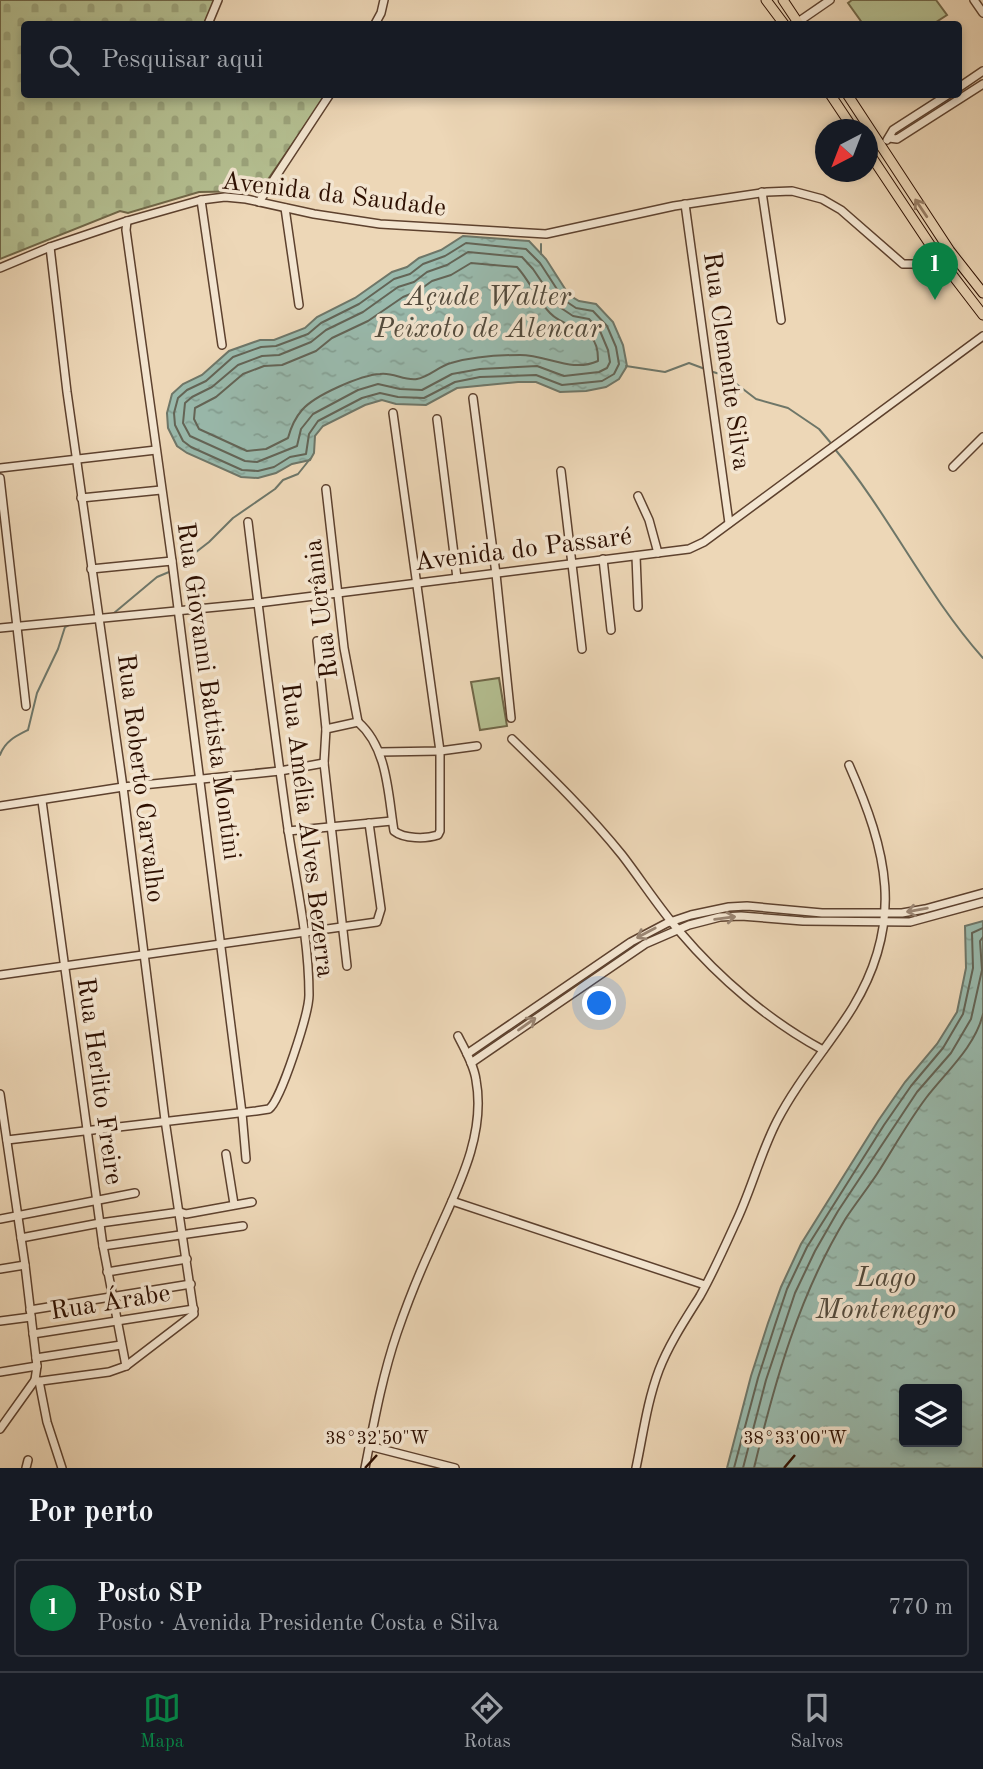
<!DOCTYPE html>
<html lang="pt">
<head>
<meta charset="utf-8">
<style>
  :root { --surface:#171b24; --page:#20242c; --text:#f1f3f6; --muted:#9ea1a6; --line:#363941; --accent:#0b8043 }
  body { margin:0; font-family:"Old Standard TT",serif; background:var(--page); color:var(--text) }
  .controls { position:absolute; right:21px; bottom:21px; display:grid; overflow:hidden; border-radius:7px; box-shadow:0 4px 10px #0003 }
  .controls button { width:63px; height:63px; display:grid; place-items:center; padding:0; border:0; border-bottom:2px solid var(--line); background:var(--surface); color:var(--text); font:35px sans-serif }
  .compass { position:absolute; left:815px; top:119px; width:63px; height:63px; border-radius:50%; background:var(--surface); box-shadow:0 4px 10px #0003; rotate:222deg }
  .you { position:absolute; left:600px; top:1004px; width:24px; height:24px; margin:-18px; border:5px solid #fff; border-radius:50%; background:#1a73e8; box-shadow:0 0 0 10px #1a73e833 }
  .badge { display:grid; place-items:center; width:46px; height:46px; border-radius:50%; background:var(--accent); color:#fff; font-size:23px; font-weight:700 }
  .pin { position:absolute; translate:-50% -58px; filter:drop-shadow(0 2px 4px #0008) }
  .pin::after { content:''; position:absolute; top:37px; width:24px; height:21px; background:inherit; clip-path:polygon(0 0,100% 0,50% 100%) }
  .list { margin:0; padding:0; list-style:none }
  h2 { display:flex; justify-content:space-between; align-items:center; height:91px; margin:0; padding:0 28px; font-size:30px }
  h2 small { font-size:23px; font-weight:400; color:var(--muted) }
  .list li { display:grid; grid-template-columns:46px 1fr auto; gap:21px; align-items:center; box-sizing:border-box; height:98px; margin:0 14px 14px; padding:0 14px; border:2px solid var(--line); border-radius:7px }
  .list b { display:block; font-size:26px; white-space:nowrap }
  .list p { margin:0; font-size:23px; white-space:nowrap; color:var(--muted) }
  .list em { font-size:23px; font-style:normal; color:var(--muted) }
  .icon { flex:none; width:38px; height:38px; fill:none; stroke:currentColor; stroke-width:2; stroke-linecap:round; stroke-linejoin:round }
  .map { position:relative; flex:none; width:983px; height:1468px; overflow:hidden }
  .search { position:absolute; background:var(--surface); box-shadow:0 4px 10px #0003; left:21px; right:21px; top:21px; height:77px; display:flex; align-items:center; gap:18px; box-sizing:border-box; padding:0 24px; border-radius:7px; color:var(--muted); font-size:26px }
  .sheet { height:203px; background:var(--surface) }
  nav { display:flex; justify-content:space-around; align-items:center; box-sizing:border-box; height:98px; border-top:2px solid var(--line); background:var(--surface); font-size:19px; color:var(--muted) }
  nav a { display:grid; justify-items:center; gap:4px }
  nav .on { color:var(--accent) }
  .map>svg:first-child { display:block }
  .cemetery { fill:url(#cemetery-stones); stroke:#706748; stroke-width:2 }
  .park { fill:#b4bf91; stroke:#706748; stroke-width:2 }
  .water { fill:url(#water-ripples); stroke:#6e7668; stroke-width:2; fill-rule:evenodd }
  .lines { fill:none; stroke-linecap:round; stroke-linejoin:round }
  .shore { stroke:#636456; stroke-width:2 }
  .stream { stroke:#6e7668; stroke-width:2 }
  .minor-casing { stroke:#5d412e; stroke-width:10 }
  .major-casing { stroke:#2d0f00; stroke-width:11 }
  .minor { stroke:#f3e5d0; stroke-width:7 }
  .major { stroke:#edd7b7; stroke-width:9 }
  .oneway { stroke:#977d65 }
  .oneway2 { stroke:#9a8572 }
  .ticks { fill:none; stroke:#2d0f00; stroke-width:2.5 }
  .labels { text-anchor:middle; stroke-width:7; stroke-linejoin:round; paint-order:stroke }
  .street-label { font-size:26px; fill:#2d0f00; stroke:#f3e5d0 }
  .water-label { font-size:28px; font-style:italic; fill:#534b3d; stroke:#f3e5d0 }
  .ticks-label { font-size:18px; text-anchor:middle; fill:#2d0f00; stroke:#f3e5d0; stroke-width:7; stroke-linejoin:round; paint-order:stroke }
</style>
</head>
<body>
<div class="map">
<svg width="983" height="1468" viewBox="0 0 983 1468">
  <defs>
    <pattern id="cemetery-stones" width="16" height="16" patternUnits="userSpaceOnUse" patternTransform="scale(1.75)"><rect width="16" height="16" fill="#b4bf91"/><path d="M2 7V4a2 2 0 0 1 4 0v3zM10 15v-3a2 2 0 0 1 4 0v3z" fill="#9ba37b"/></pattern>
    <pattern id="water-ripples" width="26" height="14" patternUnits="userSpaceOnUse" patternTransform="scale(1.75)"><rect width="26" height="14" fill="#99baad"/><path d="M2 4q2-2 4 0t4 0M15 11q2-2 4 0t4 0" fill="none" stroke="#849f93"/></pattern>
  </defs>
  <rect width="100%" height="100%" fill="#edd7b7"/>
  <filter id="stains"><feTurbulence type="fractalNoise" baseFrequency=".00286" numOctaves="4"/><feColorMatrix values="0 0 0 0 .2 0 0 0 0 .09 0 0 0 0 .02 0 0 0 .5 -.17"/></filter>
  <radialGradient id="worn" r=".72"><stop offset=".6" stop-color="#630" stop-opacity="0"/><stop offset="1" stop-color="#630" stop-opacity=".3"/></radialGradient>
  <!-- cemetery -->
  <polygon class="cemetery" points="0,0 216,0 205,24 24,24 24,94 326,95 260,191 199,192 128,213 120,211 0,259"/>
  <!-- park -->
  <g class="park">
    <polygon points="852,0 936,0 947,15 933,24 863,24 848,3"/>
    <polygon points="499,678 507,726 480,730 471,682"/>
  </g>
  <!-- water -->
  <g class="water">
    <polygon points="463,236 529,241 546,259 569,295 579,301 596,304 613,322 623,345 627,366 619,379 606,387 586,391 560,392 536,382 518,382 457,388 426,405 396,404 382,400 365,405 323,426 315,436 314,453 310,460 292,464 276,473 258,478 241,477 187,453 177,446 168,428 167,413 172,394 183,384 202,375 229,351 260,340 274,340 305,328 317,317 355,298 392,272 407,267 419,258 441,250"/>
    <path d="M 983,921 L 983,1468 L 727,1468 L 751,1376 L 768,1323 L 781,1287 L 801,1244 L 878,1121 L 905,1082 L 937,1044 L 957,1012 L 966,968 L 965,926 ZM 904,1389 L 957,1389 L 957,1442 L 904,1442 Z"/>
  </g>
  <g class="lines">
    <!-- shore -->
    <g class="shore">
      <polygon points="466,243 526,249 540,263 564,300 576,308 593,311 607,326 616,347 619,364 614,374 602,381 562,385 536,375 480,377 455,382 424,398 398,397 380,393 362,398 318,421 309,434 306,454 290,457 274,467 258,471 242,470 191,447 183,441 175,425 174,413 178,398 187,390 206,381 233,357 261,347 276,346 308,334 321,323 359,304 394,279 410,274 423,264 445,256"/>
      <polygon points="468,252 522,257 533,269 558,306 573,316 589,319 600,331 608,350 610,362 607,368 599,372 564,376 537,366 480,369 452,374 422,390 400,389 378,384 358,390 313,414 301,429 297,446 257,462 245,461 190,436 183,423 185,403 192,397 212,387 238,365 262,356 279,355 311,342 326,330 363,312 398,287 414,282 427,272 447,265"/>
      <path d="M 471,263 L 517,267 C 530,281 537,300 550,313 C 569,333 599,323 598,361 C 571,373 548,355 520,355 C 498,355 472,357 451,363 C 439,366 429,377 417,379 C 404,381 393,372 380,374 C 361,375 315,395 302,410 C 295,418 291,427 288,438 L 266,449 L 247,451 L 199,429 L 194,419 L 195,408 L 216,397 L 243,374 L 264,366 L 282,365 L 316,351 L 332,338 L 368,321 L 403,297 L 418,291 L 432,281 L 451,275 Z"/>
      <polyline points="734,1468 758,1378 775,1325 787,1289 807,1247 884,1125 911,1086 943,1048 963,1014 973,968 972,933 983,928"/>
      <polyline points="743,1468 766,1380 795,1293 815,1251 838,1211 917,1092 951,1053 971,1019 982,970 980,941 983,937"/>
      <path d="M 754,1468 C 775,1381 799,1295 846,1218 C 856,1203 867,1189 877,1174 C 893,1149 908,1122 926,1098 C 946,1072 975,1047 983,1014"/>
    </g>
    <!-- stream -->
    <g class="stream">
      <polyline points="541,254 541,244"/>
      <polyline points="626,366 665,372 689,363 705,369"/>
      <polyline points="710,371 726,376 756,399 788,408 819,429 830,442"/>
      <path d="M 834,448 C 889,514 926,594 983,658"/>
      <polyline points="182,563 209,542 233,518 275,489 283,480 298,474 310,459"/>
      <polyline points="114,613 157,577 169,572"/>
      <path d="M 0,755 C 5,741 16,736 28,730 L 37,693 L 58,649 L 65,627 L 69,625"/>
    </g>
    <!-- minor casing -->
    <g class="minor-casing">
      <g id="minor">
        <polyline points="974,0 983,13"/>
        <polyline points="798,22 830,0"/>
        <polyline points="208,24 218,0"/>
        <polyline points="375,24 381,13 384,0"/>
        <polyline points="958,88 983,71"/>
        <polyline points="889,138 897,139 983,84"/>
        <polyline points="887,140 893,130 949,94"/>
        <polyline points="762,192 781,320"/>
        <polyline points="201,200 222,345"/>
        <polyline points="259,202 330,94"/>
        <polyline points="685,204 729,523"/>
        <polyline points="285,208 299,305"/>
        <polyline points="127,221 126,230 172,561 242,1113 246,1159"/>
        <polyline points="0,268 50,247 127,221 201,200 225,197 246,199 314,214 380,224 546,234 674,206 767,192 792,191 822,199 841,210 903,264 918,264 937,255"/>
        <polyline points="473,398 496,574 511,718"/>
        <polyline points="437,419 457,578"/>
        <polyline points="953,467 983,437"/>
        <polyline points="0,468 156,450"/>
        <polyline points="561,471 582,649"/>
        <polyline points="0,478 26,706"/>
        <polyline points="326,489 344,648 358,722"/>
        <polyline points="638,496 649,520 658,553"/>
        <polyline points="81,498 161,490"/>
        <polyline points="636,556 638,607"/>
        <polyline points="603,559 611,630"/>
        <polyline points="91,569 172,561"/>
        <polyline points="0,628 258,603 689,549 704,542 983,336"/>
        <polyline points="317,641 326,729"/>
        <path d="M 358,722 C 388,748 388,795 394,831 C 404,839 426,839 438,835 L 440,831 L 440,751 L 393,413"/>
        <path d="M 512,739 C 550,776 589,814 622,855 C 642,881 659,908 680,932 C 719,978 769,1021 823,1050"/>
        <polyline points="380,752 440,751 477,746"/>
        <polyline points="42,801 103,1246 126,1366"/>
        <polyline points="0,806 123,787 280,771 324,763"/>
        <polyline points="288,831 392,821"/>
        <polyline points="347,966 324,763 326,729 358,722"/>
        <polyline points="0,975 377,922 381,909 369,823"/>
        <polyline points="467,1054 631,942 667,923 691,915 729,907 747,906 822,913 902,913 925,909 983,893"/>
        <polyline points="471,1063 645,944 689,925 720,917 741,916 803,921 910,922 983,902"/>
        <polyline points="0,1094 25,1265 37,1366 35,1380"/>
        <path d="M 7,1140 L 256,1111 L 269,1109 C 281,1100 309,1013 309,995 C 309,937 295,879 287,822 C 273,722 260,622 248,522"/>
        <polyline points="226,1154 234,1204"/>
        <polyline points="452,1201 705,1285"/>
        <polyline points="0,1219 135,1193"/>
        <polyline points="21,1238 100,1223 180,1212 186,1214 252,1202"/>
        <polyline points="103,1246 243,1226"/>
        <polyline points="0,1269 25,1265"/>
        <polyline points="107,1272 187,1259"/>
        <polyline points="30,1310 191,1284"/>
        <polyline points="0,1321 31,1317"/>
        <polyline points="33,1334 194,1309"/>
        <polyline points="36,1358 121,1345"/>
        <polyline points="0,1372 37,1366"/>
        <polyline points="39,1381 47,1422 62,1468"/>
        <polyline points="41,1381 109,1372 126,1366 194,1314 165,1120 123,787 67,392 50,247"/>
        <polyline points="0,1429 35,1380"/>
        <polyline points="369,1446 455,1468"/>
        <polyline points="26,1468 28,1460"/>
        <path d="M 365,1468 C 374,1422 382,1377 397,1333 C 407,1304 418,1276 431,1248 C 453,1196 487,1139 476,1080 C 474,1065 465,1050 458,1036"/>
        <path d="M 636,1468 C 643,1435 647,1402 659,1370 C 669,1344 685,1320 700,1296 C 713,1273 724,1248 735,1224 C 751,1191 760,1154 777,1121 C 798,1080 829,1046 853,1007 C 905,921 887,851 849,765"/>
      </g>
    </g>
    <!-- major casing -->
    <g class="major-casing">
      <g id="major">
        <polyline points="766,0 784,24"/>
        <polyline points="783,0 799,24"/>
        <polyline points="830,94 854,130"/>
        <polyline points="847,94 950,251 983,293"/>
        <polyline points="867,150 937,255 983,315"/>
      </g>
    </g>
    <!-- minor -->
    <use href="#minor" class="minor"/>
    <!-- major -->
    <use href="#major" class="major"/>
  </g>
  <!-- one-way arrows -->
  <defs><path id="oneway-shaft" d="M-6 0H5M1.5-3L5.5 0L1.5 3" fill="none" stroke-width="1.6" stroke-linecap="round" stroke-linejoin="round" transform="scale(1.75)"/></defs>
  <use class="oneway" href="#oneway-shaft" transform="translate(921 208) rotate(-124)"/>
  <g class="oneway2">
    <use href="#oneway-shaft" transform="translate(917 910) rotate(170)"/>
    <use href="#oneway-shaft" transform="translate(725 918) rotate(-7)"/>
    <use href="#oneway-shaft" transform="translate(646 933) rotate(152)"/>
    <use href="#oneway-shaft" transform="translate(527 1024) rotate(-35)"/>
  </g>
  <!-- ticks -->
  <path class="ticks" d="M 365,1468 L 377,1455M 784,1468 L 795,1455"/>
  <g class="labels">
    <!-- street labels -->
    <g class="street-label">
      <text transform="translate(334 193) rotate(7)" y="9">Avenida da Saudade</text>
      <text transform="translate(728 361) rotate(82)" y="9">Rua Clemente Silva</text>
      <text transform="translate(523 548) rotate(-7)" y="9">Avenida do Passaré</text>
      <text transform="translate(320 609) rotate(-97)" y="9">Rua Ucrânia</text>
      <text transform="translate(210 691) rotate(82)" y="9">Rua Giovanni Battista Montini</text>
      <text transform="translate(142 778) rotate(83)" y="9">Rua Roberto Carvalho</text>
      <text transform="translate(309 830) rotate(83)" y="9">Rua Amélia Alves Bezerra</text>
      <text transform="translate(101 1081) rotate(82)" y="9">Rua Herlito Freire</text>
      <text transform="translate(110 1301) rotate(-9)" y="9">Rua Árabe</text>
    </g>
    <!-- water labels -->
    <g class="water-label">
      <text x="488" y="305">Açude Walter<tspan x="488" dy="32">Peixoto de Alencar</tspan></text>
      <text x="886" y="1286">Lago<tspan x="886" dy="32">Montenegro</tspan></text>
    </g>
  </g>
  <g class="ticks-label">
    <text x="377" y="1444">38°32'50"W</text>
    <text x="795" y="1444">38°33'00"W</text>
  </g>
  <rect width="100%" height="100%" filter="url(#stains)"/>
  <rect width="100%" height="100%" fill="url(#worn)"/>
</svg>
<div class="controls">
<button><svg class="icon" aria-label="layers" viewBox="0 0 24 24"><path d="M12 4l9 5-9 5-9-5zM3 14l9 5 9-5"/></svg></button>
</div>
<svg class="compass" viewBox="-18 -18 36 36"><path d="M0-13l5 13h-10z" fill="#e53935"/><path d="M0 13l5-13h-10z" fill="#9ea1a6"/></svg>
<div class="you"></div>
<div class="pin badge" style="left:935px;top:300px">1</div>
<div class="search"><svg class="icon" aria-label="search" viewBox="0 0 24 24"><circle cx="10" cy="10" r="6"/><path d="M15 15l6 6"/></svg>Pesquisar aqui</div>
</div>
<section class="sheet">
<h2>Por perto<small></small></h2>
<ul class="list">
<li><span class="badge">1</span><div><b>Posto SP</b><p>Posto · Avenida Presidente Costa e Silva</p></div><em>770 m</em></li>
</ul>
</section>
<nav>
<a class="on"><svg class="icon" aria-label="map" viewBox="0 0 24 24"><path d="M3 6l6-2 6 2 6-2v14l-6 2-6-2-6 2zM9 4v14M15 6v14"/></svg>Mapa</a>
<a><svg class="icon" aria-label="directions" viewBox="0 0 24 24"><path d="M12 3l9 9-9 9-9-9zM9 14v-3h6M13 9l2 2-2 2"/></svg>Rotas</a>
<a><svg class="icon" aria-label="saved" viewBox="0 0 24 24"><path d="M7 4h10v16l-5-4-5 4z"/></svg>Salvos</a>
</nav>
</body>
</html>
